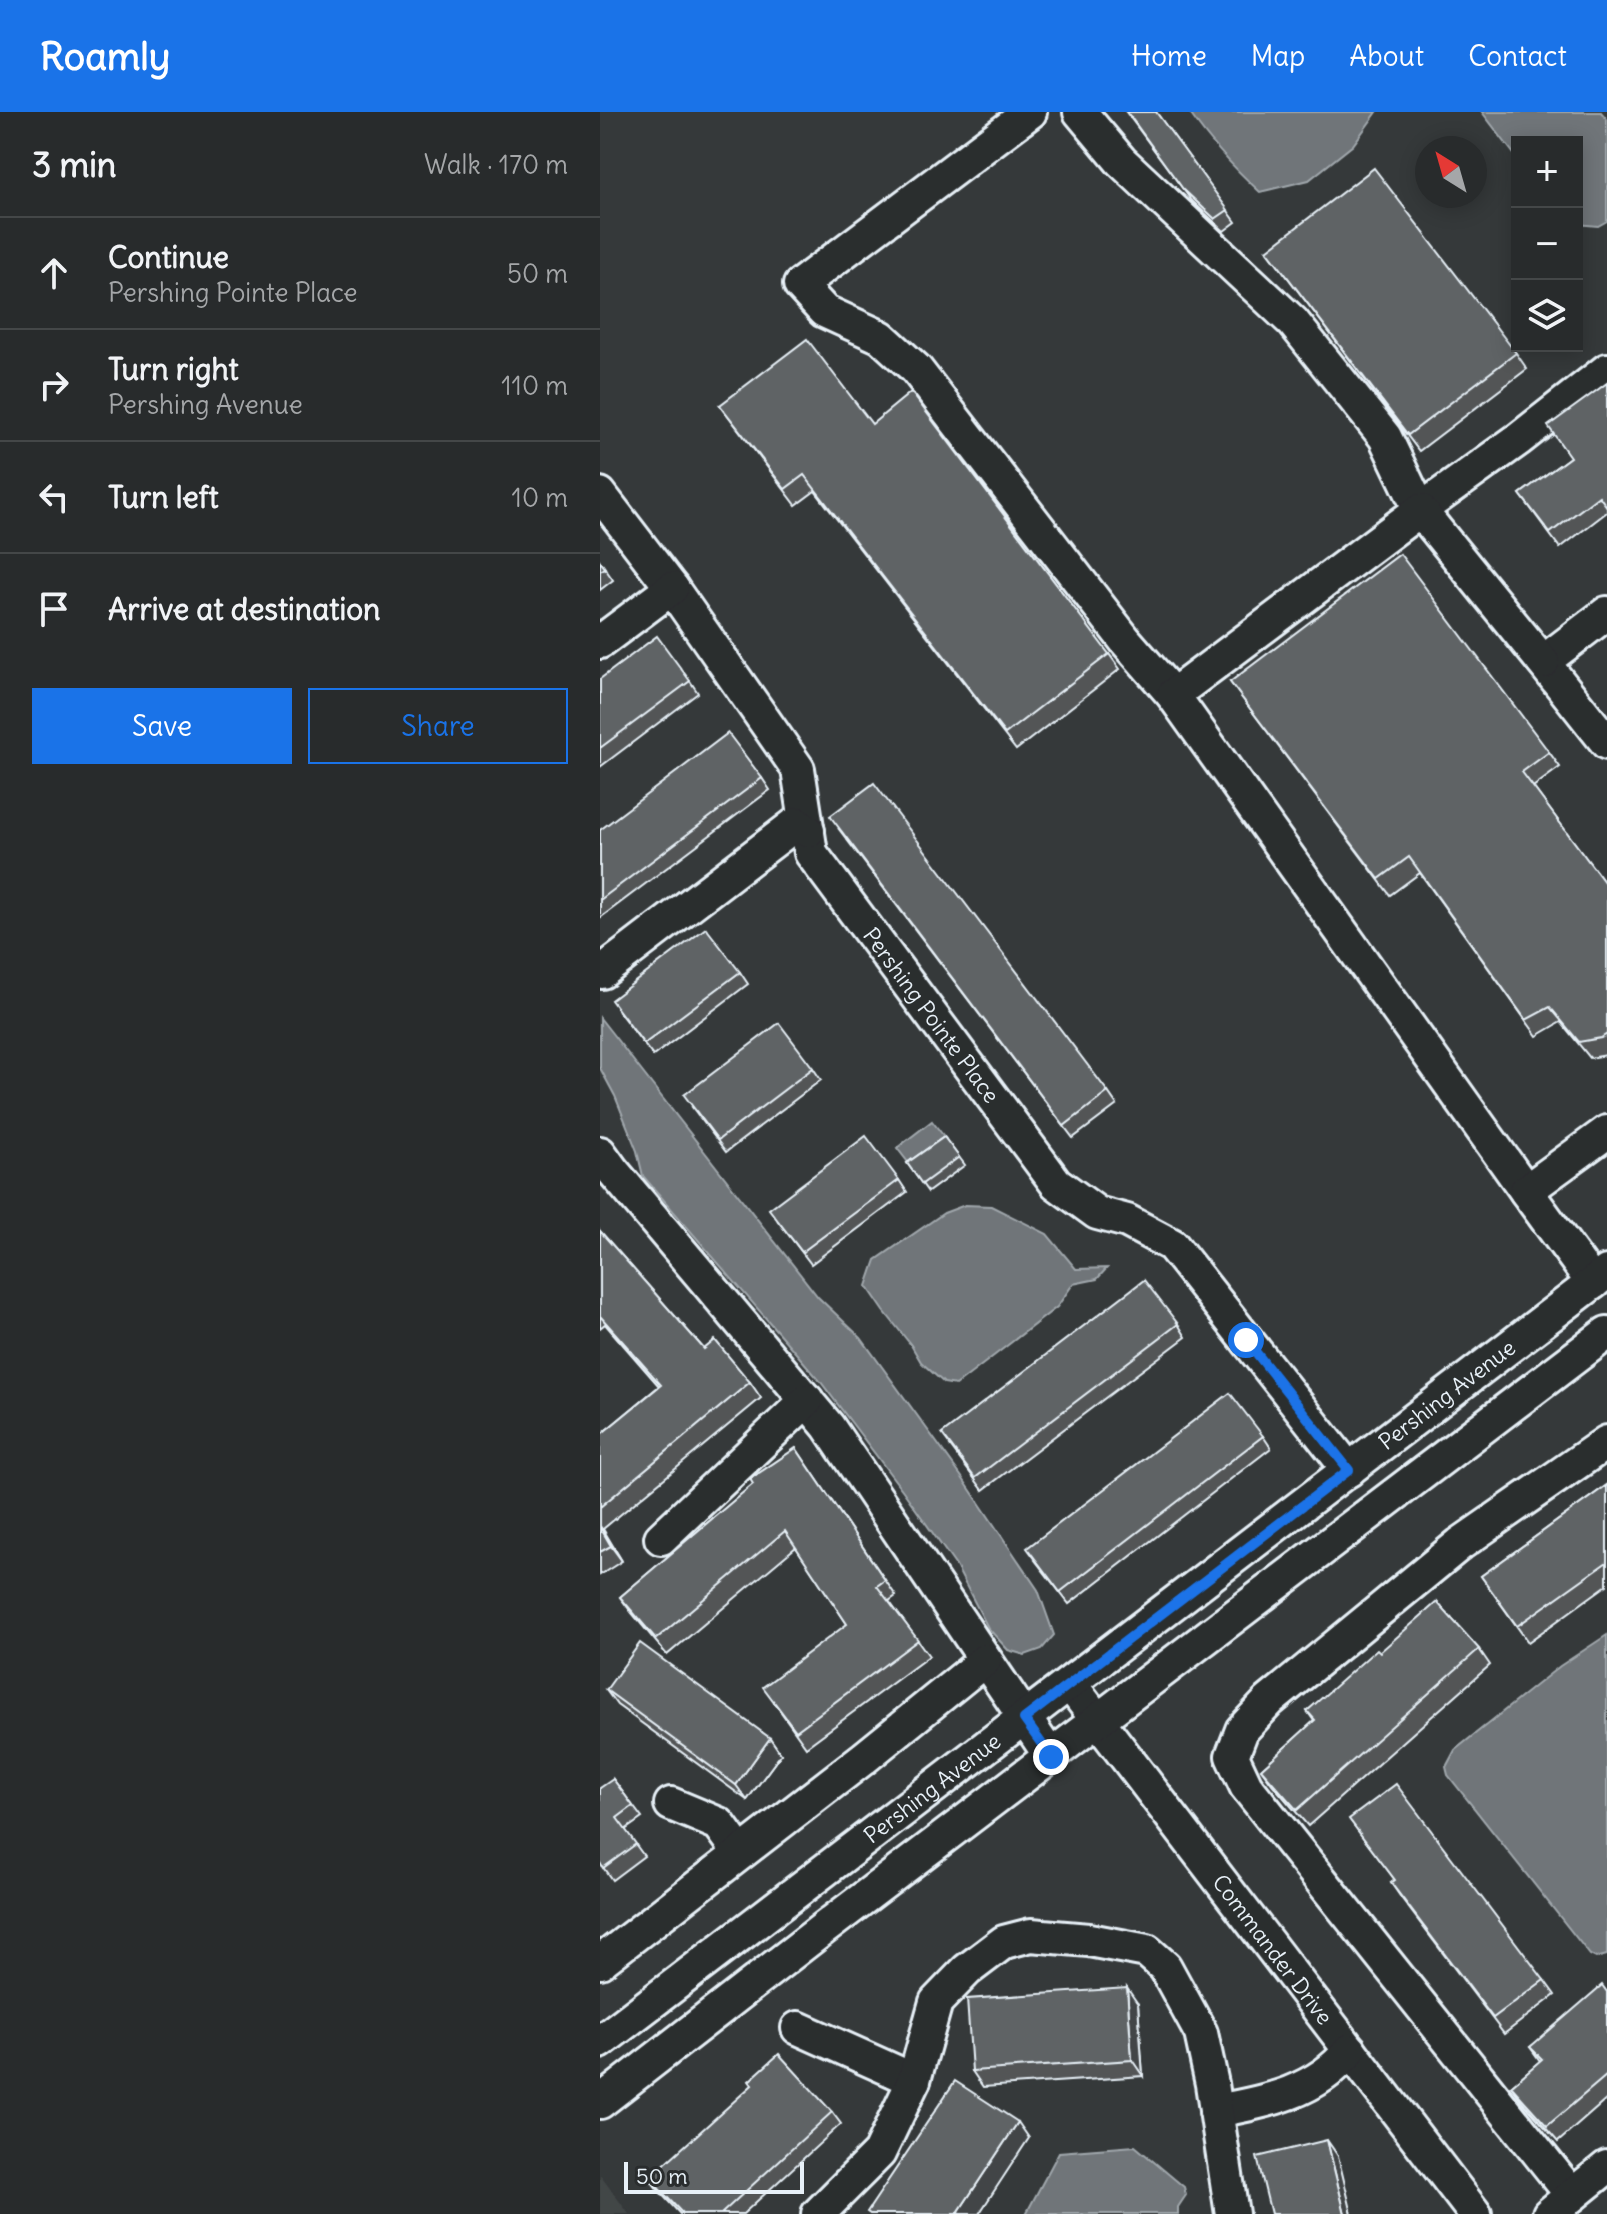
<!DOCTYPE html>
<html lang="en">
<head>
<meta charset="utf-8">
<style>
  :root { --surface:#282b2c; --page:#303334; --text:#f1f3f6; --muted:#a5a7a9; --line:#444748; --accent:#1a73e8 }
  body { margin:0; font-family:Delius,sans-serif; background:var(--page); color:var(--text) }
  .controls { position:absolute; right:24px; top:24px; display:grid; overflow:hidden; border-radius:0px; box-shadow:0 4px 20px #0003 }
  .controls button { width:72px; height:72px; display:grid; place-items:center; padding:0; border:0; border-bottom:2px solid var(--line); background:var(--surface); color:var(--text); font:40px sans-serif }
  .compass { position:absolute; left:815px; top:24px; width:72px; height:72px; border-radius:50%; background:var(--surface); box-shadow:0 4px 20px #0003; rotate:323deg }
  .scale { position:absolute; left:24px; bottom:20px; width:180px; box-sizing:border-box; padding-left:8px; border:4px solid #e8f1f8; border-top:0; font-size:22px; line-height:28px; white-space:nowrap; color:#e8f1f8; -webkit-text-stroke:6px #2a2d2e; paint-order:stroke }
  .stop { position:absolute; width:24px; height:24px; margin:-18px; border:6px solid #1a73e8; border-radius:50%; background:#fff }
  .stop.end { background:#1a73e8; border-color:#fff; box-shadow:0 2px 8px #0008 }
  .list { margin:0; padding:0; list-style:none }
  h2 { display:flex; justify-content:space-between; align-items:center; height:104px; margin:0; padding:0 32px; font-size:34px }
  h2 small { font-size:26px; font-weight:400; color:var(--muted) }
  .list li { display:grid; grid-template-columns:52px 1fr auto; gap:24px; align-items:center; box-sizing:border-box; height:112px; padding:0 32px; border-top:2px solid var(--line) }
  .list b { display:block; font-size:30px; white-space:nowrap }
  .list p { margin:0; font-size:26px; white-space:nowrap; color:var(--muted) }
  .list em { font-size:26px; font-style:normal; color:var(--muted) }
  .actions { display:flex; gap:16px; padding:24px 32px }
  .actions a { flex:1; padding:18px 0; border:2px solid var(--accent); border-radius:0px; text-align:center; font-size:28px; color:var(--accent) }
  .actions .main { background:var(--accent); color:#fff }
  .icon { flex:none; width:44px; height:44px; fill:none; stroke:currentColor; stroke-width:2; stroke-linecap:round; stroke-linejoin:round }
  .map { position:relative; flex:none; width:1007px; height:2102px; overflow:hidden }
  header { display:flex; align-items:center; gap:48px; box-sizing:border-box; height:112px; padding:0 40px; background:var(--accent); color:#fff }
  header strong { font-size:38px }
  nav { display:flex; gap:44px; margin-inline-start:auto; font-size:28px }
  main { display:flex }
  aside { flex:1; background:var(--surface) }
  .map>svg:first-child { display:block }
  .built { fill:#424647 }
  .water { fill:#707579; stroke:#a0a7ac; stroke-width:2 }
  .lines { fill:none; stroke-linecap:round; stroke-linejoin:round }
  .minor-casing { stroke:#e8f1f8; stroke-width:38 }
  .minor { stroke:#2a2d2e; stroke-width:32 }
  .wall { fill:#525557; stroke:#e8f1f8; stroke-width:2 }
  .shaded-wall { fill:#424547; stroke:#e8f1f8; stroke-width:2 }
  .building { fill:#5f6365; stroke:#e8f1f8; stroke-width:2 }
  .route { stroke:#1a73e8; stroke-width:10 }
  .labels { text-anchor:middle; stroke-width:6; stroke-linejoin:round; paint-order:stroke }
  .street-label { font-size:22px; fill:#e8f1f8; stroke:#2a2d2e }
</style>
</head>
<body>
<header>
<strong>Roamly</strong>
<nav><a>Home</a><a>Map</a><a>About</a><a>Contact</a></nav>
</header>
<main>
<aside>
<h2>3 min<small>Walk · 170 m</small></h2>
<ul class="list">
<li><svg class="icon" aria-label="ahead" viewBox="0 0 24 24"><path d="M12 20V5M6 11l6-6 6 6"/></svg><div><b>Continue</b><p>Pershing Pointe Place</p></div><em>50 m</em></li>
<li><svg class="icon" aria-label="right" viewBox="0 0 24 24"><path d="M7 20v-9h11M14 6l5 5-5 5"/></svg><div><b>Turn right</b><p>Pershing Avenue</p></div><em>110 m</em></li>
<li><svg class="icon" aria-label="left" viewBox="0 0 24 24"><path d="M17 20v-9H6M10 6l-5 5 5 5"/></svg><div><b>Turn left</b></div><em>10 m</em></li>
<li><svg class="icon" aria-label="arrive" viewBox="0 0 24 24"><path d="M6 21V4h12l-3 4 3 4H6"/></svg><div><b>Arrive at destination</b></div></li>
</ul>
<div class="actions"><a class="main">Save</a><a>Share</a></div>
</aside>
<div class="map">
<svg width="1007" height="2102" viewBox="0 0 1007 2102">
  <rect width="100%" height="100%" fill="#35393a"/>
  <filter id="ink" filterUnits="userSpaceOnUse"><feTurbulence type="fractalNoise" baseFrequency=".0125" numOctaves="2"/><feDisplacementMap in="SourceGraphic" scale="16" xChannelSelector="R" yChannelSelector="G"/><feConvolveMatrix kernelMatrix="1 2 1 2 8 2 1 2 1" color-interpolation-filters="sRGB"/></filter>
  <g filter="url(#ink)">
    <!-- built -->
    <polygon class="built" points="0,2063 29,2102 0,2102"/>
    <!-- water -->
    <g class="water">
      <path d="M 589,0 L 777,0 L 753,33 L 709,68 L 660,80 C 634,56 609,29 589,0 Z"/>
      <polygon points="882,0 1001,0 1007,7 1007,109 998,114 977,112 977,30 917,30 917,46"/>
      <polygon points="0,906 218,1185 261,1226 361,1364 438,1478 454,1523 442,1537 425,1543 408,1538 388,1516 356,1454 303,1379 220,1269 43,1064 37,1039 15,984 0,956"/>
      <polygon points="332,1009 346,1027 311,1054 297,1036"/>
      <polygon points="365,1093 391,1094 447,1122 476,1157 507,1156 497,1167 473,1172 457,1195 356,1273 344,1271 321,1250 311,1233 284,1199 267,1174 276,1148 344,1101"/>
      <polygon points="1007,1523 1007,1843 996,1846 990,1843 848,1663 846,1655 855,1638 960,1554"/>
      <polygon points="535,2034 584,2075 586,2083 578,2095 578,2102 426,2102 459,2040"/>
    </g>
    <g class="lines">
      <!-- minor casing -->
      <g class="minor-casing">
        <g id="minor">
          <polyline points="430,0 200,173 224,199 281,225 316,257 525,528 573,583"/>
          <polyline points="480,0 521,49 693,210 785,325 820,398 919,327 1007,258"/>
          <path id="s1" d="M 0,382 L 72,476 L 198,657 L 211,741 L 456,1071 L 497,1101 L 527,1109 L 572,1133 L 749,1358"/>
          <polyline points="1007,501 943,550 1007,631"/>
          <polyline points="0,530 72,476"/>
          <polyline points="2,860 197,711 208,719"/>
          <polyline points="0,1041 13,1059 228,1314 451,1645"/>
          <polyline points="926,1079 573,583 820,398 943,550"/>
          <polyline points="993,1171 926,1079 1007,1020"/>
          <polyline points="61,1426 207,1288"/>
          <path id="s2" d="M 470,1572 L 875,2102"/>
          <polyline points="71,1692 119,1712 140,1741"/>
          <polyline points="0,1850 264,1646 385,1548"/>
          <polyline points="198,1916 314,1968"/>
          <path id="s3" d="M 0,1930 L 1007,1160"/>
          <polyline points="0,1990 223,1817 1007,1221"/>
          <path d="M 616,1999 C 666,1990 717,1980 750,1938"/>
          <polyline points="972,2083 646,1674 632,1644 642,1618 669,1589 860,1432 1007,1330"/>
          <polyline points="218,2102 279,2041 314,1968 336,1890 367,1858 404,1830 431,1823 489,1828 547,1839 565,1855 601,1921 612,1972 632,2102"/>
          <polyline points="949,2102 1007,2055"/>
        </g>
      </g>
      <!-- minor -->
      <use href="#minor" class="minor"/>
    </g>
    <!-- wall -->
    <g class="wall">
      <polygon points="526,0 556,0 636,110 624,119 592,89"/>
      <polygon points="667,138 916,241 927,257 819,339"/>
      <polygon points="1007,271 1007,400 960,436 920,382 970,345"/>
      <polygon points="120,293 272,312 509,542 520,557 416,638 215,379 196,393"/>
      <polygon points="0,449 13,468 0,478"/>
      <polygon points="0,567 90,569 98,581 0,655"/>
      <polygon points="630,570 949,640 960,655 933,675 1007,774 1007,943 990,946 961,910 937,924 820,761 790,783"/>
      <polygon points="162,666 170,678 0,806 0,718"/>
      <polygon points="238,716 508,980 517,993 473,1026"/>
      <polygon points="140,860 148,872 53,944 19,900"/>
      <polygon points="213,956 221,968 126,1040 92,995"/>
      <polygon points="344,1025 365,1053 328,1080 307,1051"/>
      <polygon points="299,1068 307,1080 211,1152 178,1109"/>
      <polygon points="0,1119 104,1237 150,1270 161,1286 3,1417 22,1449 0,1463 0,1323 59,1274 5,1212 0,1216"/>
      <polygon points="578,1212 586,1225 383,1378 350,1334"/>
      <polygon points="663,1324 671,1336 469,1492 435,1448"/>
      <polygon points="196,1336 296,1484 289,1489 329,1544 206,1635 174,1590 247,1512 196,1435 67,1543 31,1500 20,1485"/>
      <polygon points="1007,1373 1007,1473 928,1530 881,1464"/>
      <polygon points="879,1537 890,1553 708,1714 672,1672 661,1657 714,1609 707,1599 780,1540"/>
      <polygon points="6,1578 170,1626 181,1642 147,1688 17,1593"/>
      <polygon points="13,1667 42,1706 25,1718 44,1744 12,1768 0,1751"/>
      <polygon points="749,1707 944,1868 955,1883 904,1922 802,1787 791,1771 795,1768"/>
      <polygon points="1007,1880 1007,1987 958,2030 922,1989 911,1974 940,1949 930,1935"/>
      <polygon points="538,1892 543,1964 383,1975 372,1959"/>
      <polygon points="232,2000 241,2012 143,2102 80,2102 58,2078 49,2066"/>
    </g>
    <!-- shaded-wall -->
    <g class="shaded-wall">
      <polygon points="0,1414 22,1449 11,1434"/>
      <polygon points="170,1626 181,1642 147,1688 136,1673"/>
      <polygon points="527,1876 538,1892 543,1964 532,1948"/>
      <polygon points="418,2010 429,2026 379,2102 357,2102"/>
      <polygon points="727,2028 738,2044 752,2102 745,2102"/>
    </g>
    <!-- building -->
    <g class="building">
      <polygon points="527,0 556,0 628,98 615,107 583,77"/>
      <polygon points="774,56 916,241 808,323 667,138"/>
      <polygon points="207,227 272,312 311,280 509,542 405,622 204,363 185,377 120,293"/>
      <polygon points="1007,271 1007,395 999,384 950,421 920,382 970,345 948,314"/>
      <polygon points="800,442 949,640 922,660 1007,774 1007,922 1001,926 979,930 950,895 926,908 809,745 779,767 630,570"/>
      <polygon points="0,449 5,456 0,459"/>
      <polygon points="57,524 90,569 0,636 0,567"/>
      <polygon points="128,621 162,666 0,788 0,718"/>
      <polygon points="274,671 508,980 464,1014 230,704"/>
      <polygon points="106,816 140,860 44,932 11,888"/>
      <polygon points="179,911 213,956 118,1028 84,983"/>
      <polygon points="266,1024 299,1068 202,1140 169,1097"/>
      <polygon points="344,1025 359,1045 322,1072 307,1051"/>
      <polygon points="0,1119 104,1237 115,1228 150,1270 0,1395 0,1323 61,1273 0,1204"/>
      <polygon points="544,1168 578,1212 375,1366 342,1322"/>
      <polygon points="630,1281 663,1324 460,1480 427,1436"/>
      <polygon points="196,1336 285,1468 277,1474 318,1528 196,1619 163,1575 247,1512 185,1419 56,1527 20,1485 153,1372 150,1367"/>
      <polygon points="1007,1373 1007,1450 917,1514 881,1464"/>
      <polygon points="0,1415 11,1434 0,1440"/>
      <polygon points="837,1490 879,1537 697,1698 661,1657 715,1608 707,1599 777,1537 780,1540"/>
      <polygon points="40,1531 170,1626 136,1673 6,1578"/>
      <polygon points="13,1667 33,1694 17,1706 36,1732 3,1756 0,1751 0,1676"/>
      <polygon points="796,1672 944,1868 893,1906 791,1771 795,1768 749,1707"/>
      <polygon points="1002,1873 1007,1880 1007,1963 947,2014 911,1974 942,1947 930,1935"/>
      <polygon points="527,1876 532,1948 372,1959 367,1887"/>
      <polygon points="179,1942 232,2000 121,2102 83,2102 49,2066 152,1973 149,1969"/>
      <polygon points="355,1969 418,2010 357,2102 270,2102 267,2100"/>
      <polygon points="727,2028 745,2102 671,2102 657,2045"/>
    </g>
  </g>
  <g class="lines" filter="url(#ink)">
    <!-- route -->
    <polyline class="route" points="451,1645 424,1607 749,1358 646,1228"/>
  </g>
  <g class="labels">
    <!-- street labels -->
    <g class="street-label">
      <text dy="8" stroke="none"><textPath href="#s1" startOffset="626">Pershing Pointe Place</textPath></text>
      <text dy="8" stroke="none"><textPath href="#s3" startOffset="1066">Pershing Avenue</textPath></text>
      <text dy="8" stroke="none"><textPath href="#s3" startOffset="418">Pershing Avenue</textPath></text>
      <text dy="8" stroke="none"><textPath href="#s2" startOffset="334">Commander Drive</textPath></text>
    </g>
  </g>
</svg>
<div class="controls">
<button>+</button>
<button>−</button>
<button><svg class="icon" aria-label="layers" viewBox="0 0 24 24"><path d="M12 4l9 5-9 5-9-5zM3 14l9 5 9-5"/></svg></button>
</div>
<svg class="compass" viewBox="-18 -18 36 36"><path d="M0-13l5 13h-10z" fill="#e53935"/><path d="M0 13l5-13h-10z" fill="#a5a7a9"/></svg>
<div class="scale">50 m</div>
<div class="stop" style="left:646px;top:1228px"></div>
<div class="stop end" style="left:451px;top:1645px"></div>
</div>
</main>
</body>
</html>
